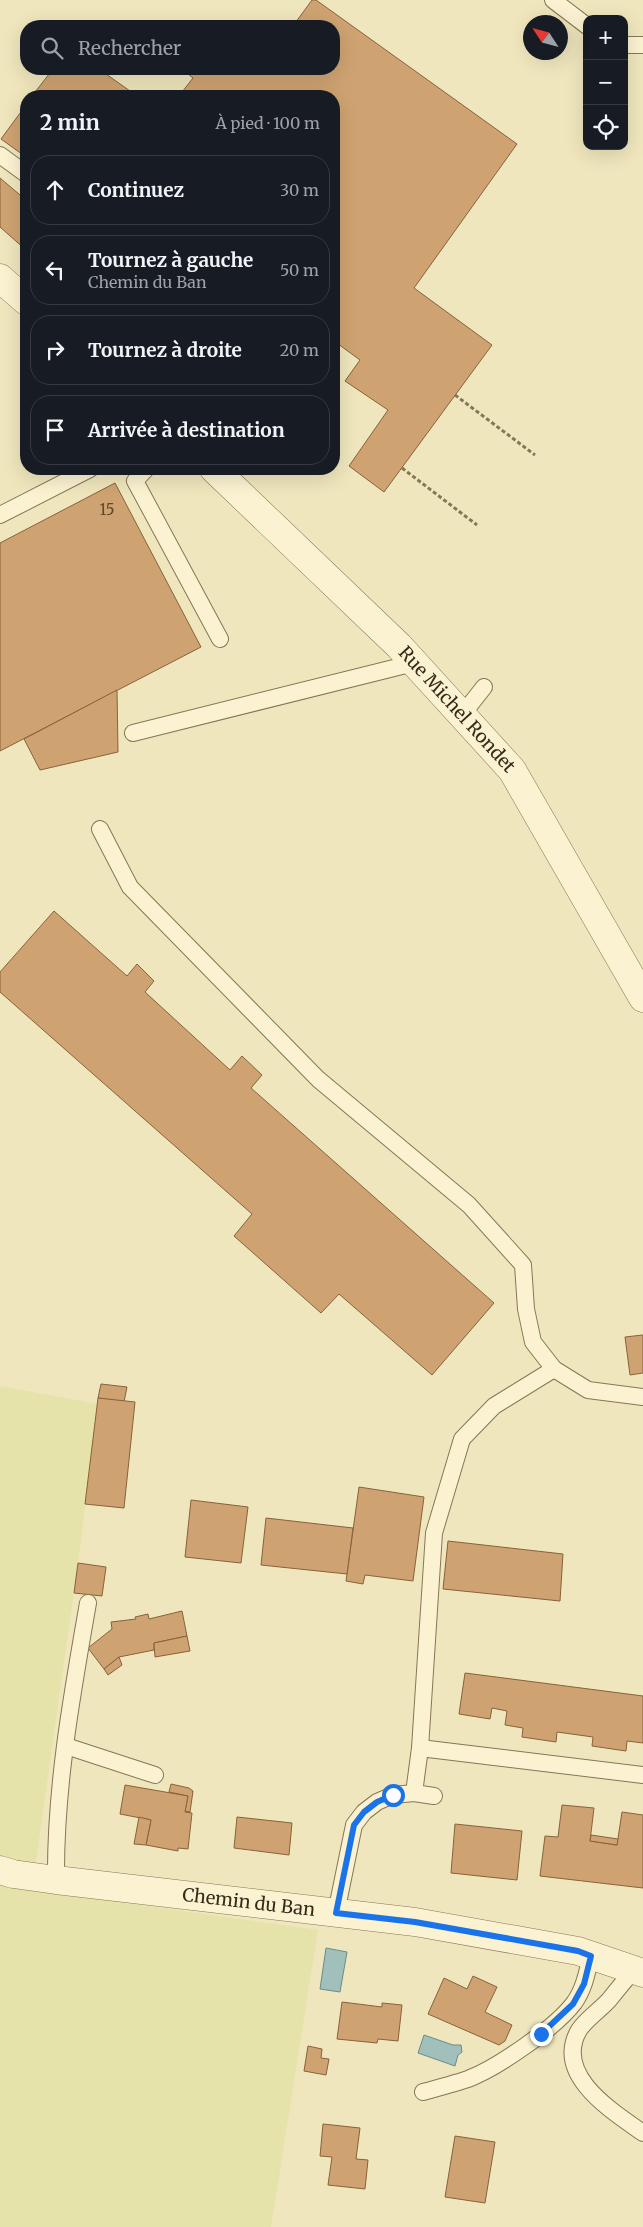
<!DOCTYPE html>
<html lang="fr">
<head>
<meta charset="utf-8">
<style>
  :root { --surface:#171b24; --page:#242831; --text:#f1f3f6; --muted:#9ea1a6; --line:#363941 }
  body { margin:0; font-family:Merriweather,serif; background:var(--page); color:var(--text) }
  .controls { position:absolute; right:15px; top:15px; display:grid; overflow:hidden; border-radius:10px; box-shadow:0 5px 20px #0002 }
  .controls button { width:45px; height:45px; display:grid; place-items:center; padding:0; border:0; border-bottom:1px solid var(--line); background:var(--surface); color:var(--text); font:25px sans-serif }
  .compass { position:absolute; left:523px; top:15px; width:45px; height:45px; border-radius:50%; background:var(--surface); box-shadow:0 5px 20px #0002; rotate:306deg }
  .stop { position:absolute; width:15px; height:15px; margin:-11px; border:4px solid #1a73e8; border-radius:50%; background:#fff }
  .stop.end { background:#1a73e8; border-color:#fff; box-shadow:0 1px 5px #0008 }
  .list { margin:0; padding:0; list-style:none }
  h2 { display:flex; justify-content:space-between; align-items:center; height:65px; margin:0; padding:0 20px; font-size:21px }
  h2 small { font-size:16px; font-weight:400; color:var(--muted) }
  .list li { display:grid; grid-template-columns:32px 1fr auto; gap:15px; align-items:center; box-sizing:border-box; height:70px; margin:0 10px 10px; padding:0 10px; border:1px solid var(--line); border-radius:20px }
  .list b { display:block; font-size:19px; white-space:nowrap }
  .list p { margin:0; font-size:16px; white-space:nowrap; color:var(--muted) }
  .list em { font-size:16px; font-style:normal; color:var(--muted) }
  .icon { flex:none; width:28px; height:28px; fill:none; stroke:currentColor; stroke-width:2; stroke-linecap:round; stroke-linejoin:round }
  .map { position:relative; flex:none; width:643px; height:2227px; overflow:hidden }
  .search { position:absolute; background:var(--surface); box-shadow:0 5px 20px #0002; left:20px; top:20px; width:320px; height:55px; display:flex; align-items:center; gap:12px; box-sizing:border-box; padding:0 18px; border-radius:20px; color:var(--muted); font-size:19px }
  .panel { position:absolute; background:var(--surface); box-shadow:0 5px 20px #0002; left:20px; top:90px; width:320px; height:385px; border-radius:20px }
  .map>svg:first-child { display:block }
  .farmland { fill:#e5e2aa }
  .water { fill:#a1c0bb; stroke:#688e89 }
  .building { fill:#cfa371; stroke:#87623b }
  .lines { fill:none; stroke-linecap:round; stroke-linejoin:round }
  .lane-casing { stroke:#877656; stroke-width:18 }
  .street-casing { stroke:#877656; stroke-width:29 }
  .path { stroke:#877656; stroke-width:3; stroke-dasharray:4 2.5; stroke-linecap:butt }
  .lane { stroke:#faf2d0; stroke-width:16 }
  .street { stroke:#faf2d0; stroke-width:28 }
  .route { stroke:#1a73e8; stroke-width:6 }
  .labels { text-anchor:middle; stroke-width:4; stroke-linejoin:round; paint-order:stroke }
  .number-label { font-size:15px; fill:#5c4930 }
  .street-label { font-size:18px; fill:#362b1b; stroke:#f6efcd }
</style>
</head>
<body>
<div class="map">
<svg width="643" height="2227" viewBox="0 0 643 2227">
  <rect width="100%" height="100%" fill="#efe6bd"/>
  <!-- farmland -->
  <polygon class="farmland" points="0,1386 98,1404 78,1563 32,1890 318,1930 271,2227 0,2227"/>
  <!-- water -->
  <g class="water">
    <polygon points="326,1948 347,1952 340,1992 320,1989"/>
    <polygon points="424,2035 453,2045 461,2045 462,2052 458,2055 455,2066 418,2053"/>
  </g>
  <!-- building -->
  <g class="building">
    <polygon points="312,0 316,0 517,144 414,288 492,345 384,492 349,466 388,410 345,381 360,360 334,341 334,96 179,96 193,78 182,69 257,69 260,71 262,69 334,69 334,26 293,26"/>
    <polygon points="53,69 99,69 137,96 32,96"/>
    <polygon points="26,105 26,157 1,139"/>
    <polygon points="0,178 26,200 26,250 0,227"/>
    <polygon points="115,483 201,647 0,751 0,543"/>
    <polygon points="117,690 118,752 40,770 24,739"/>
    <polygon points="54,911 127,976 137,964 154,981 145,992 230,1070 242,1056 262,1075 251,1088 494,1303 432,1375 339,1294 321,1313 234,1236 252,1214 0,992 0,972"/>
    <polygon points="643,1335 643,1373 630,1375 625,1337"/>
    <polygon points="101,1384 127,1387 124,1402 98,1398"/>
    <polygon points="98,1398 135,1402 124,1508 85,1504"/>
    <polygon points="359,1487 424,1497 413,1581 365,1575 363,1584 346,1581"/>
    <polygon points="191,1500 248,1507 241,1563 185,1557"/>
    <polygon points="266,1518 353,1528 347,1574 261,1565"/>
    <polygon points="448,1541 563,1554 560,1601 443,1589"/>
    <polygon points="78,1563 106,1567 102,1596 74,1593"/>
    <polygon points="182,1611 187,1636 154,1643 154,1650 119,1657 104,1669 88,1648 112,1629 111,1622 136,1619 135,1617 148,1614 149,1619"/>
    <polygon points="187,1636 190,1651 155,1657 154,1643"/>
    <polygon points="119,1657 122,1665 108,1675 104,1669"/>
    <polygon points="465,1673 643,1696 643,1743 627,1741 626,1751 592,1746 593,1737 557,1732 556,1742 522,1737 523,1728 505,1725 507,1711 492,1708 490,1719 459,1714"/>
    <polygon points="171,1784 189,1788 193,1791 190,1812 185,1811 188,1796 169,1792"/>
    <polygon points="125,1785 188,1796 185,1812 192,1813 188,1849 178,1848 178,1851 146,1845 151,1820 120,1814"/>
    <polygon points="562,1805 594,1808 590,1841 617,1845 622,1812 643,1815 643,1888 540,1876 545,1836 558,1837"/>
    <polygon points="139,1817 151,1820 146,1845 134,1844"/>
    <polygon points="237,1817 292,1823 289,1855 234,1848"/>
    <polygon points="455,1824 522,1831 517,1880 451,1873"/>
    <polygon points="591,1835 618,1839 617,1845 590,1841"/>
    <polygon points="473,1976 497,1987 485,2012 512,2025 505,2041 499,2045 428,2014 444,1978 467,1989"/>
    <polygon points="342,2002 382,2007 382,2003 402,2005 398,2041 378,2039 377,2043 337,2039"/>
    <polygon points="308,2046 322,2049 321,2058 329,2059 326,2075 304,2071"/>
    <polygon points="323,2124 360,2128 356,2159 368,2160 365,2189 328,2185 332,2157 320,2156"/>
    <polygon points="455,2136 495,2142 485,2203 445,2197"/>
  </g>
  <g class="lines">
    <!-- lane casing -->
    <g class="lane-casing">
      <g id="lane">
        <polyline points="553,0 587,26"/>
        <polyline points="624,45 643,45"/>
        <polyline points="0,155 26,174"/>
        <polyline points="146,469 135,481 220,639"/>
        <polyline points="0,515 90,469"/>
        <polyline points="462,715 484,687"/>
        <polyline points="133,733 414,663"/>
        <polyline points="100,829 130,887 318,1079 469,1205 523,1265 526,1309 533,1342 554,1369 588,1390 643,1397"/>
        <polyline points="66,1746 155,1775"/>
        <polyline points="420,1748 434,1533 462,1439 494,1406 554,1369"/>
        <polyline points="434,1796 414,1793 420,1748 643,1775"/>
        <path d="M 56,1880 C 55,1788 72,1694 88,1603"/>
        <polyline points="336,1913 354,1825 364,1812 377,1802 393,1795 414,1793"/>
        <path d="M 634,1970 C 625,1980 617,1990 609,2000 C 600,2010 586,2019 579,2030 C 553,2075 612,2111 643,2133"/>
        <path d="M 423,2092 C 438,2088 453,2084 468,2079 C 497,2068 555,2028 574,2003 C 584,1989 587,1973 591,1956"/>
      </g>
    </g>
    <!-- street casing -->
    <g class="street-casing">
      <g id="street">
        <polyline points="0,278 26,301"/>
        <path id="s1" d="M 214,469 L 399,646 L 512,770 L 643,998"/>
        <path id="s2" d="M 0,1870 L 13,1874 L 56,1880 L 415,1922 L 578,1951 L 643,1973"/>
      </g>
    </g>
    <!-- path -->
    <g class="path">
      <polyline points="455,395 535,455"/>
      <polyline points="402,468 477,525"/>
    </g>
    <!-- lane -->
    <use href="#lane" class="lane"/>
    <!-- street -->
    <use href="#street" class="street"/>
  </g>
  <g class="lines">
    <!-- route -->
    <polyline class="route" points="393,1795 377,1802 364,1812 354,1825 336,1913 415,1922 578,1951 591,1956 584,1984 573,2004 541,2034"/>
  </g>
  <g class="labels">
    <!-- number labels -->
    <g class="number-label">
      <text x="107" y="515">15</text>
    </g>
    <!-- street labels -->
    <g class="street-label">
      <text dy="6" stroke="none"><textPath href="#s1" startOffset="342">Rue Michel Rondet</textPath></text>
      <text dy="6" stroke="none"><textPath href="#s2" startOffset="251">Chemin du Ban</textPath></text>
    </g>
  </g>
</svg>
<div class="controls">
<button>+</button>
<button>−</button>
<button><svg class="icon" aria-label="locate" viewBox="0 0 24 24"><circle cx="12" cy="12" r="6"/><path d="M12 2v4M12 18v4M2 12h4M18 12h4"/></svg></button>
</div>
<svg class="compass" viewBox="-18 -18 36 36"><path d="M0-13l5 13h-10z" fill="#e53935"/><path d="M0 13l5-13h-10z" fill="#9ea1a6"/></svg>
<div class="stop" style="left:393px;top:1795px"></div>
<div class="stop end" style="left:541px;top:2034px"></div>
<div class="search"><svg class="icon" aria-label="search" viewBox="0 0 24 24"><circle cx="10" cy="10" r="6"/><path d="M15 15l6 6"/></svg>Rechercher</div>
<section class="panel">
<h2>2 min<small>À pied · 100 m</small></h2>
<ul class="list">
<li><svg class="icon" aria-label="ahead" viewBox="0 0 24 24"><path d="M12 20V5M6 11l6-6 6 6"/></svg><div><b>Continuez</b></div><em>30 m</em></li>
<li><svg class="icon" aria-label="left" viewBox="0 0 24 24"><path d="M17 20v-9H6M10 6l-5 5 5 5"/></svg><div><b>Tournez à gauche</b><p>Chemin du Ban</p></div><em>50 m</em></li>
<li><svg class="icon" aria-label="right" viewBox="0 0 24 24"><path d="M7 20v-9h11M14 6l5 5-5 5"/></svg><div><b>Tournez à droite</b></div><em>20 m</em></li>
<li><svg class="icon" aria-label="arrive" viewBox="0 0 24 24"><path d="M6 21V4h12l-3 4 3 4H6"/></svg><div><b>Arrivée à destination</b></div></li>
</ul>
</section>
</div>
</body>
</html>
